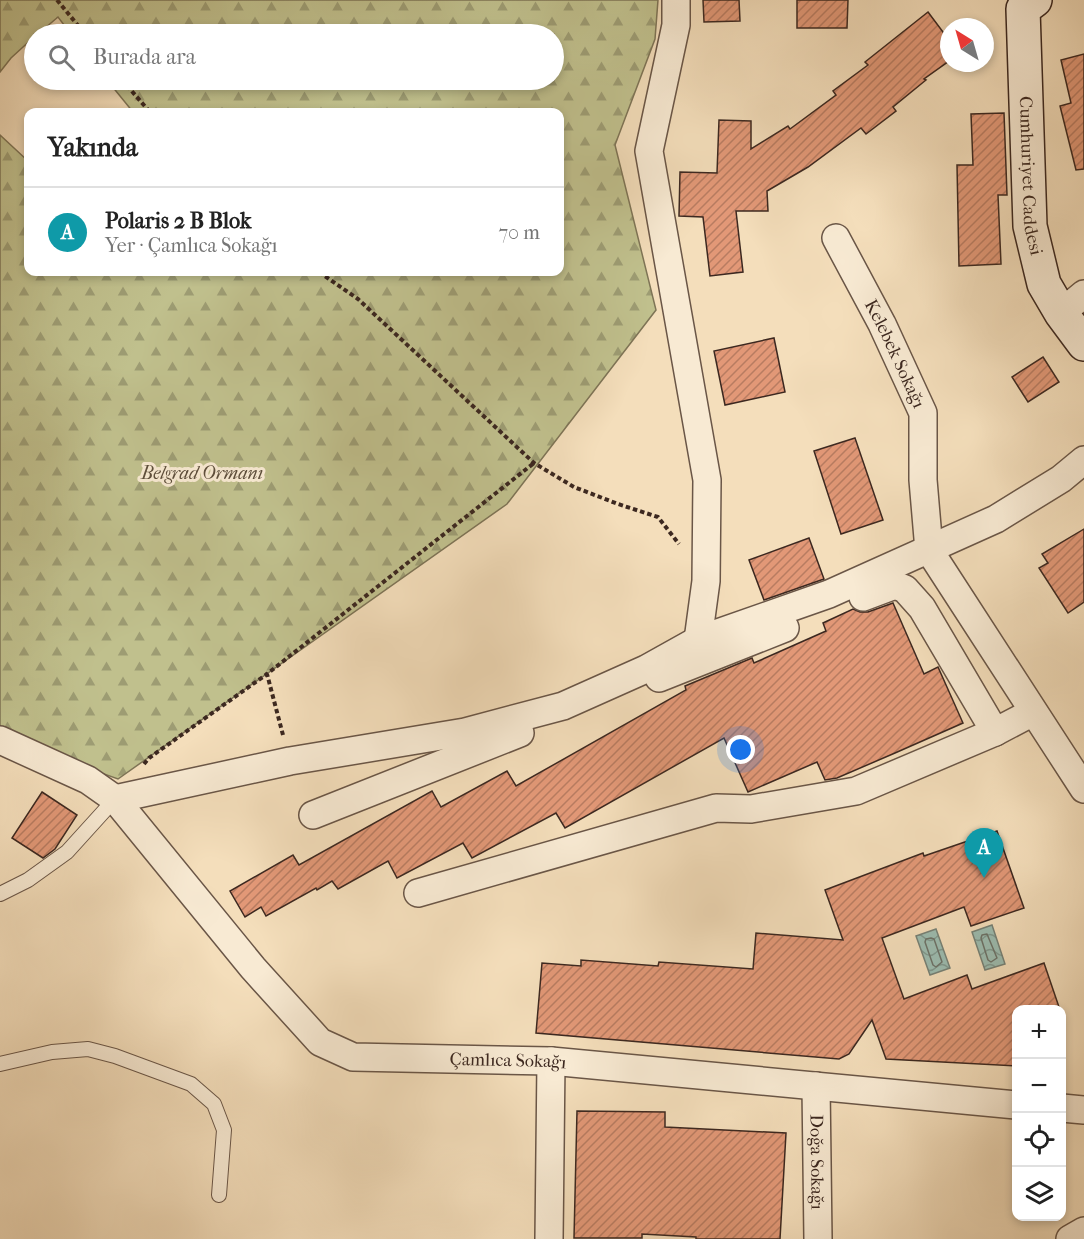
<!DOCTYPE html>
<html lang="tr">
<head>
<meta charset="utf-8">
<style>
  :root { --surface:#fff; --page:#f6f6f6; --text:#222; --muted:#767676; --line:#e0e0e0; --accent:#db2777 }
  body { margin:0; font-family:"IM FELL French Canon",serif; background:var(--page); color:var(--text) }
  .controls { position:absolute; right:18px; bottom:18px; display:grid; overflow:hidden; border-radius:12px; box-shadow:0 3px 9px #0003 }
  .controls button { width:54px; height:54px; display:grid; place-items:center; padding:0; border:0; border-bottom:2px solid var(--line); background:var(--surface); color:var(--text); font:30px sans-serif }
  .compass { position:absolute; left:940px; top:18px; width:54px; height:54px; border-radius:50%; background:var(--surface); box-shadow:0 3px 9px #0003; rotate:323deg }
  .you { position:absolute; left:741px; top:750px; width:21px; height:21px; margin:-15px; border:4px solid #fff; border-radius:50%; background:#1a73e8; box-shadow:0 0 0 9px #1a73e833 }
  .badge { display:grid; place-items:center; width:39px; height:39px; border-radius:50%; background:var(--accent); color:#fff; font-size:20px; font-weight:700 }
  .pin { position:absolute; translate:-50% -50px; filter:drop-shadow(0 2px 3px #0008) }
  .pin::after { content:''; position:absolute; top:32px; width:21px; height:18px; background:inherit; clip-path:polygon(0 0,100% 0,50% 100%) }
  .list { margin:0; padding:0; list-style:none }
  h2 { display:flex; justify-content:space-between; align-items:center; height:78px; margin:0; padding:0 24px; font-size:26px }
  h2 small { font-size:20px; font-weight:400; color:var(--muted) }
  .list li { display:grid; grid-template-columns:39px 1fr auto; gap:18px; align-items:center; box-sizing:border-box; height:90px; padding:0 24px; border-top:2px solid var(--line) }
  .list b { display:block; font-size:22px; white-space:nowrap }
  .list p { margin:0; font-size:20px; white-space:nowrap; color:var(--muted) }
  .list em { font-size:20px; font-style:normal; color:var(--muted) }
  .icon { flex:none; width:33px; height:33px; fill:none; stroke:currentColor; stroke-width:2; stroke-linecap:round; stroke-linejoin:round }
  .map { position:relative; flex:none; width:1084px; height:1239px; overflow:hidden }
  .search { position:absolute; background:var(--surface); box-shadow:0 3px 9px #0003; left:24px; top:24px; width:540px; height:66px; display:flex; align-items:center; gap:15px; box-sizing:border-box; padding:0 21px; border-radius:33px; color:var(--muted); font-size:22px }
  .panel { position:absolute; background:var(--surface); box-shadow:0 3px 9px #0003; left:24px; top:108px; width:540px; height:168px; border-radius:12px }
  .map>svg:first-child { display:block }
  .forest { fill:url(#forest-firs); stroke:#7e7456; stroke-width:1.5 }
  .water { fill:url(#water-waves); stroke:#768176; stroke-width:1.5 }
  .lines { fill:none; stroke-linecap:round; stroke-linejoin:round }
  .shore { stroke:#6c7268; stroke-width:1.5 }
  .building { fill:url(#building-hatch); stroke:#3c2820; stroke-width:1.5 }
  .service-casing { stroke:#6a5647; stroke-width:16 }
  .minor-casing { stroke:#6a5647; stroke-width:30 }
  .secondary-casing { stroke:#3c2820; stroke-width:36 }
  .path { stroke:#3c2820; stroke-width:4; stroke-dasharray:4.5 3; stroke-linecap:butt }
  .service { stroke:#f8ead3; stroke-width:14 }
  .minor { stroke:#f8ead3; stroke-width:27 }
  .secondary { stroke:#f8ead3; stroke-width:33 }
  .labels { text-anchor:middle; stroke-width:6; stroke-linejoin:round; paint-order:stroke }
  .street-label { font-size:18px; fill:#3c2820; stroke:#f8ead3 }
  .park-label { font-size:18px; font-style:italic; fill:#5d4e3b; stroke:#f8ead3 }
</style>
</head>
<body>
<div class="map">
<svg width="1084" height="1239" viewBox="0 0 1084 1239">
  <defs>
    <pattern id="forest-firs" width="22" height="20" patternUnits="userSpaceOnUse" patternTransform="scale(1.5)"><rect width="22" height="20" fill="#c0c08d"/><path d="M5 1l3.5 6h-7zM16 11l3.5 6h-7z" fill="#9d9c73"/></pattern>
    <pattern id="water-waves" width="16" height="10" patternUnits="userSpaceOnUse" patternTransform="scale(1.5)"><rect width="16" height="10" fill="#9cbcb0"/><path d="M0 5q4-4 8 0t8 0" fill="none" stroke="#80998f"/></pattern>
    <pattern id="building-hatch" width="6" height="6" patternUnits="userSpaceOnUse" patternTransform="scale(1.5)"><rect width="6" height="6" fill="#e29877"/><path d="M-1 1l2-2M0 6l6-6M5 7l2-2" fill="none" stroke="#b87c61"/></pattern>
  </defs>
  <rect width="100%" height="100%" fill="#f4debb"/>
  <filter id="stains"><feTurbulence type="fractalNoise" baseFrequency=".00333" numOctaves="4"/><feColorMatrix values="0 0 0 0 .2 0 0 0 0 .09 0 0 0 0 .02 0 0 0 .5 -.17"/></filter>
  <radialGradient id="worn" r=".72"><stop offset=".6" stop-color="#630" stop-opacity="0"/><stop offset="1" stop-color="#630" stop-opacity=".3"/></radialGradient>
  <!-- forest -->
  <polygon class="forest" points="0,0 658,0 655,39 615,145 656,310 507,504 118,779 0,737 0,135 28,161 28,272 560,272 560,112 133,112 107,80 554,80 554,34 71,34 58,17 38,34 34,34 34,37 11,58 0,72"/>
  <!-- water -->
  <g class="water">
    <polygon points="992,925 1005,964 985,970 972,932"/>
    <polygon points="936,929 950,968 930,975 916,936"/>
  </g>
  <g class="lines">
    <!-- shore -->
    <g class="shore">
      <polygon points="987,934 997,958 991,962 988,960 981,938 982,935"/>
      <polygon points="931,938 934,939 942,962 936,967 933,965 925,942 926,939"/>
    </g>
  </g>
  <!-- building -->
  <g class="building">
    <polygon points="703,0 739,0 740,21 704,22"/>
    <polygon points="797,0 848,0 847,28 797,28"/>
    <polygon points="928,12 949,40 949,61 924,79 926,80 893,107 896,111 866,134 861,128 808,167 767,191 768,211 736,211 743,272 710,276 703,217 679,216 680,172 717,173 719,120 751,121 751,149 788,126 790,129 836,95 833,91 868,65 865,62"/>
    <polygon points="1084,54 1084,169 1076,170 1060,106 1071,103 1061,60"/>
    <polygon points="1004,113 1007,195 998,195 1001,264 959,266 957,165 973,165 971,114"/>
    <polygon points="774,338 785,392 725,405 714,351"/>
    <polygon points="1043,357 1059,382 1028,402 1012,377"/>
    <polygon points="855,438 883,520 841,534 814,451"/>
    <polygon points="1084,529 1084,602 1068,613 1039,568 1048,563 1042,554"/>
    <polygon points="809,538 824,579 764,600 749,560"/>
    <polygon points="893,603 924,674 938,667 963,723 895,753 837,778 825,780 817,762 748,792 724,738 565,828 556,813 472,858 463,843 397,878 388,861 338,889 332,881 317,890 316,888 266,916 261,907 245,917 230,891 293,855 299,865 432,791 441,807 507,771 516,786 686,690 685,686 752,658 754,663 826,631 823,623 853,609 860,612 868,612"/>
    <polygon points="42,792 77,815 55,849 43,858 12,838"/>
    <polygon points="997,831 1024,908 971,926 964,907 882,938 904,999 967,975 972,989 1044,963 1060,1010 1017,1010 1017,1066 886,1059 872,1020 849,1054 839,1059 536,1033 542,963 581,966 581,960 658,966 659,962 753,969 756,933 843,940 825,890 923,853 924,856"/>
    <polygon points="577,1111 665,1112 665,1127 786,1133 780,1239 696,1239 696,1237 642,1234 642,1238 574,1238"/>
  </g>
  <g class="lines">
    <!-- service casing -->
    <g class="service-casing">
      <g id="service">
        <polyline points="0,894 28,880 67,852 115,799"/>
        <polyline points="0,1064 52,1052 88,1049 115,1056 191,1084 214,1104 224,1130 219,1195"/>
      </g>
    </g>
    <!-- minor casing -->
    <g class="minor-casing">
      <g id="minor">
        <polyline points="676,0 676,25 649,151 707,480 706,581 698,640"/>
        <path id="s1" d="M 836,238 L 882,324 L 923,413 L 923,480 L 929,550 L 1084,789"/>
        <polyline points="1061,313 1084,294"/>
        <polyline points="863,597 895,585 905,589 922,608 995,732"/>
        <polyline points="659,678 785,628"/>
        <path id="s2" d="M 0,740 L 88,780 L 115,799 L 253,968 L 320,1042 L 353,1057 L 551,1061 L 1016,1105"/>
        <polyline points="115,799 290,761 465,732 563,706 646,669 698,640 829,594 996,519 1061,479 1084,460"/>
        <polyline points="313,815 520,733"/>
        <polyline points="418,893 716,808 751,809 856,791 995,732 1033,712"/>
        <path id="s3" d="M 816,1086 L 818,1239"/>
        <polyline points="1062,1108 1084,1110"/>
        <polyline points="549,1239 551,1061"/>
        <polyline points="1070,1239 1084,1231"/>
      </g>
    </g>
    <!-- secondary casing -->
    <g class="secondary-casing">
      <g id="secondary">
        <path id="s4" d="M 1035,0 L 1023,9 L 1030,226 L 1044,284 L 1061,313 L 1084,344"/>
      </g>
    </g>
    <!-- path -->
    <g class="path">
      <polyline points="57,0 85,34"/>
      <polyline points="122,80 150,112"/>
      <polyline points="319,272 358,299 534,463 574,487 618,504 658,517 679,544"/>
      <polyline points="283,735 267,674 534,463"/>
      <polyline points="144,764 149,758 267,674"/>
    </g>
    <!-- service -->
    <use href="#service" class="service"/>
    <!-- minor -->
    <use href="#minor" class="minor"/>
    <!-- secondary -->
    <use href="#secondary" class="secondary"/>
  </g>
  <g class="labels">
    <!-- street labels -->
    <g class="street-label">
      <text dy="6" stroke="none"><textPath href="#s4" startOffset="182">Cumhuriyet Caddesi</textPath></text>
      <text dy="6" stroke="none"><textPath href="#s1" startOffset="130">Kelebek Sokağı</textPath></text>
      <text dy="6" stroke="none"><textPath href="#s2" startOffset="639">Çamlıca Sokağı</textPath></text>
      <text dy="6" stroke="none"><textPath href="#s3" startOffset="76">Doğa Sokağı</textPath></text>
    </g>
    <!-- park labels -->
    <g class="park-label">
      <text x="202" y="479">Belgrad Ormanı</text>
    </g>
  </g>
  <rect width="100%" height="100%" filter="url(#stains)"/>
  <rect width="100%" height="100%" fill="url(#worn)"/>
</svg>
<div class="controls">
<button>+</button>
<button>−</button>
<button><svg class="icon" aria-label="locate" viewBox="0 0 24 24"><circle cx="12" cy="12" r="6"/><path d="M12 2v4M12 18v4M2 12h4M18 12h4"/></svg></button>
<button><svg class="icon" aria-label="layers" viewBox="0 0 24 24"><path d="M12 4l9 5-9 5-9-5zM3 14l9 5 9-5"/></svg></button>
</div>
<svg class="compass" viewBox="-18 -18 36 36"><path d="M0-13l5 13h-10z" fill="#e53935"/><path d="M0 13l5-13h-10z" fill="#767676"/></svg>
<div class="you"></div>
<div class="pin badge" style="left:984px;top:878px;background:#0f9aa8">A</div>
<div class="search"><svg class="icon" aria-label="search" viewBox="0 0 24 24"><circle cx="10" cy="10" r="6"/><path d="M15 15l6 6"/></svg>Burada ara</div>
<section class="panel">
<h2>Yakında<small></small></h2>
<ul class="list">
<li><span class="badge" style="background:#0f9aa8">A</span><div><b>Polaris 2 B Blok</b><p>Yer · Çamlıca Sokağı</p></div><em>70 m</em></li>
</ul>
</section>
</div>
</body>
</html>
